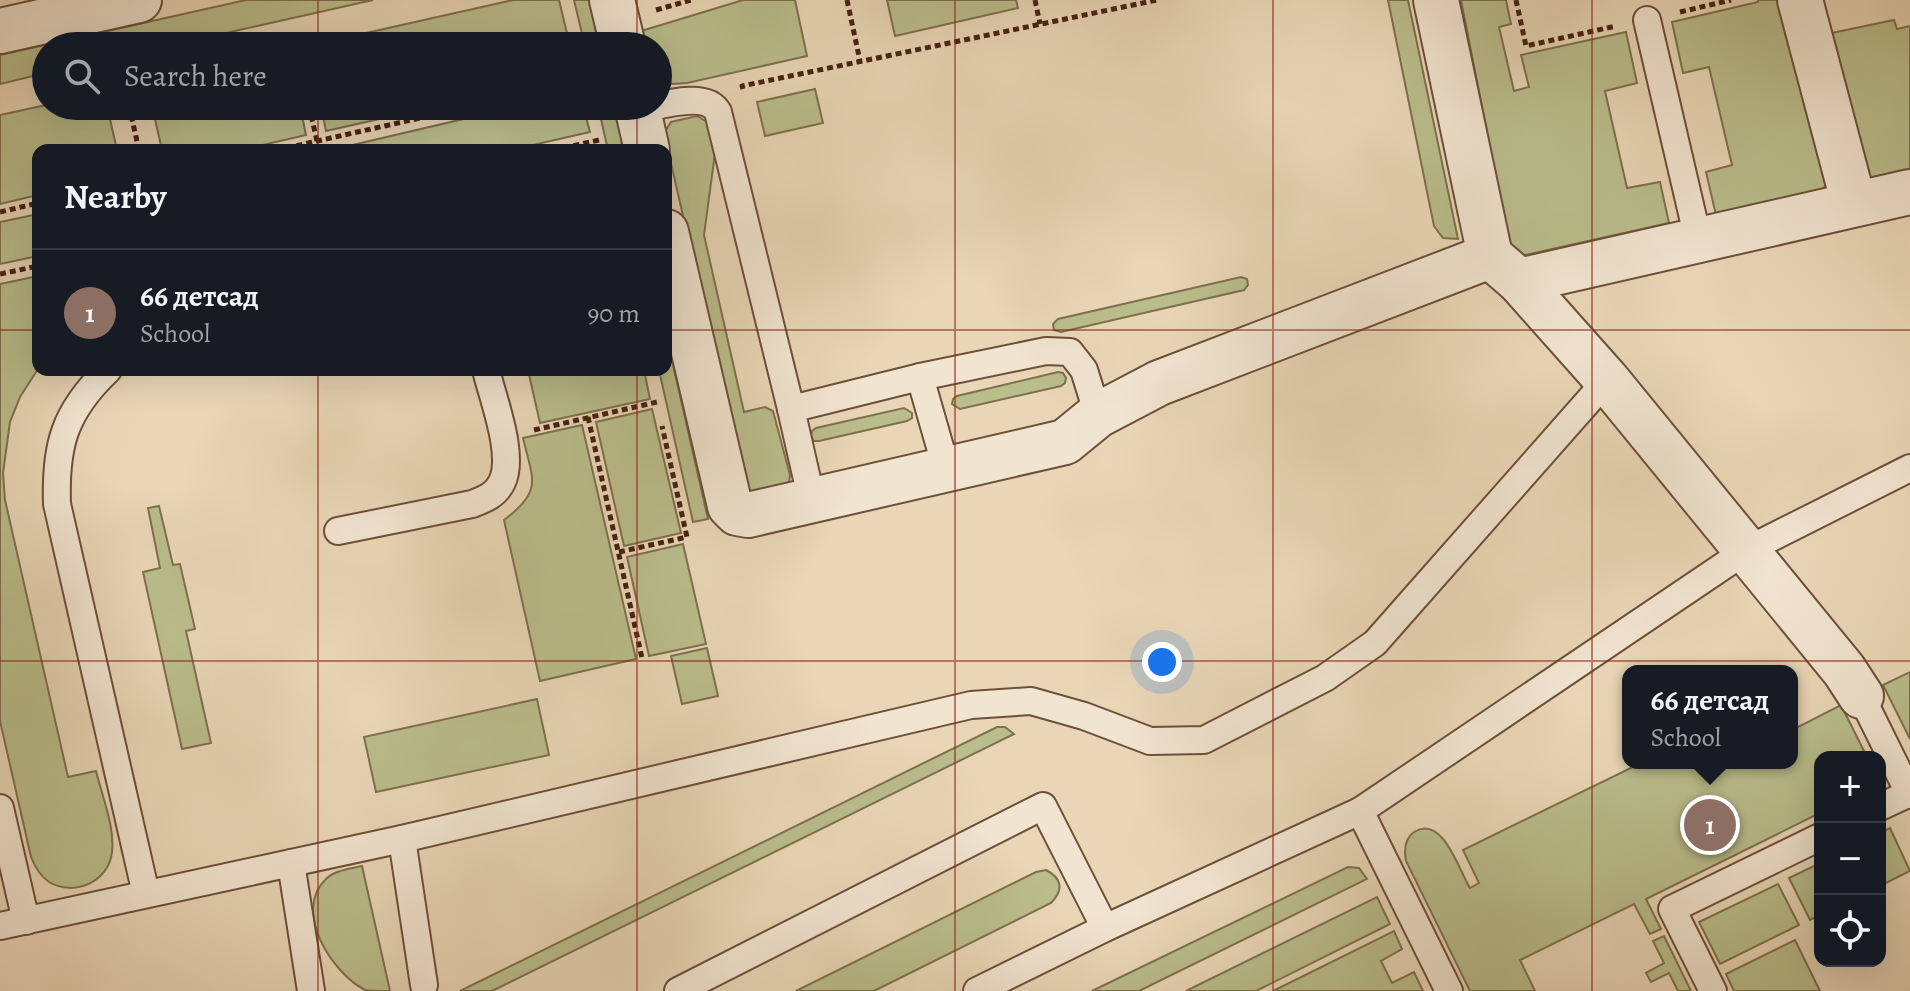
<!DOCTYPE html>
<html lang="en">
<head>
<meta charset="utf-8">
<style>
  :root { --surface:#171b24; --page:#242831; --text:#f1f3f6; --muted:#9ea1a6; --line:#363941; --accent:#c59692 }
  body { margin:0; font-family:Alegreya,serif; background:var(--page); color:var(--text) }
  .controls { position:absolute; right:24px; bottom:24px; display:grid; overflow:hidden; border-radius:16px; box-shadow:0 8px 32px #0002 }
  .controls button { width:72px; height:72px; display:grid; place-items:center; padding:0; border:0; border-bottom:2px solid var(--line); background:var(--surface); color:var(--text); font:40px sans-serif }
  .you { position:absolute; left:1162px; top:662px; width:28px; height:28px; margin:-20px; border:6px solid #fff; border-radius:50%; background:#1a73e8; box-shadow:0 0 0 12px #1a73e833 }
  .badge { display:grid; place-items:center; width:52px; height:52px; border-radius:50%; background:var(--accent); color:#fff; font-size:26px; font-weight:700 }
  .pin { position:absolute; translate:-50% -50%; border:4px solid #fff; box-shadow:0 2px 8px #0006 }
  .popup { position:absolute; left:1622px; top:665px; width:176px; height:104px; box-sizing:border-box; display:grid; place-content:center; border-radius:16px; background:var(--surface); filter:drop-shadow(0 2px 6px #0005); font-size:26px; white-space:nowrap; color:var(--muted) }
  .popup b { font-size:30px; color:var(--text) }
  .popup::after { content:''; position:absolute; left:50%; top:100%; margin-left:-16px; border:16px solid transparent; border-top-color:var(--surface) }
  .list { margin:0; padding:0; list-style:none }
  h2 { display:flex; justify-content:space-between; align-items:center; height:104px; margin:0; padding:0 32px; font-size:34px }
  h2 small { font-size:26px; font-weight:400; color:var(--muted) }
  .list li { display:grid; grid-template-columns:52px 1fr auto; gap:24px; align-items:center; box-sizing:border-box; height:128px; padding:0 32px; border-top:2px solid var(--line) }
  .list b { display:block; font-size:30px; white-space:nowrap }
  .list p { margin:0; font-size:26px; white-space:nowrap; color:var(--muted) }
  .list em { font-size:26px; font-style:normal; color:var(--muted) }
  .icon { flex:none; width:44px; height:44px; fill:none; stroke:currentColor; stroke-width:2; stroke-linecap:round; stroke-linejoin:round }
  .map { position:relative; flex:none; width:1910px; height:991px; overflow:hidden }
  .search { position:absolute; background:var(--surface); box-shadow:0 8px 32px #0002; left:32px; top:32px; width:640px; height:88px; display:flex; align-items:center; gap:20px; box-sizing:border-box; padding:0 28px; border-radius:44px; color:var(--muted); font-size:30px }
  .panel { position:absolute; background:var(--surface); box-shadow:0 8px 32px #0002; left:32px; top:144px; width:640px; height:232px; border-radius:16px }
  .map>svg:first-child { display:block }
  .green { fill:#babd8c; stroke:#7f704e; stroke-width:2 }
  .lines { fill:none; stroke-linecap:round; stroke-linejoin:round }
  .service-casing { stroke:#6d4f3a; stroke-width:30 }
  .minor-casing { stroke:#6d4f3a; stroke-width:48 }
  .path { stroke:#421; stroke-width:5; stroke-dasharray:6 4; stroke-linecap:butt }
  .service { stroke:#f1e4d0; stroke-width:26 }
  .minor { stroke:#f1e4d0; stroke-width:44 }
  .grid { fill:none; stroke:#8f2418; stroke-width:2; stroke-opacity:0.55 }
</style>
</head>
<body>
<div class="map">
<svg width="1910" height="991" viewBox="0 0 1910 991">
  <rect width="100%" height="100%" fill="#e9d6b6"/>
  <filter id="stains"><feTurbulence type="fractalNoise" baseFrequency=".0025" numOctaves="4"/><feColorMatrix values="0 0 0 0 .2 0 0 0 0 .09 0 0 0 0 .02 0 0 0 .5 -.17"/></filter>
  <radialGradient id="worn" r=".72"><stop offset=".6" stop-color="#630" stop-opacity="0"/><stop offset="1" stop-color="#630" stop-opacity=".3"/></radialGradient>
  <!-- green -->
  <g class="green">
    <polygon points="246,0 373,0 168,46 46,46 46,73 0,84 0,55"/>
    <polygon points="513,0 559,0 570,46 308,46"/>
    <polygon points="574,0 593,0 604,46 585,46"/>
    <polygon points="743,0 795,0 807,56 687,83 671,84 658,79 658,46 642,46 638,32"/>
    <polygon points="887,0 1016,0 1018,8 895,36"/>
    <polygon points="1388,0 1408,0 1458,239 1443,238 1434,226"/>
    <polygon points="1461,0 1506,0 1511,24 1499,27 1514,91 1529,87 1521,55 1626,32 1637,83 1605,91 1627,188 1660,182 1669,223 1521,256 1510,249"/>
    <polygon points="1758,0 1785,0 1829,183 1819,192 1716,215 1706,172 1732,165 1709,67 1683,73 1672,22 1758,2"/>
    <polygon points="1894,20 1897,29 1910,26 1910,173 1873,180 1867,178 1822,35"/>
    <polygon points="815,89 823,123 765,136 757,102"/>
    <polygon points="46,105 107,106 117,150 38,150 38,195 0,204 0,115"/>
    <polygon points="152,106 300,106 306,135 241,150 162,150"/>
    <polygon points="321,106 437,106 326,131"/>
    <polygon points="519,106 583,106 590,132 511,150 331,150"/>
    <polygon points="598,106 617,106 627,150 608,150"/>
    <polygon points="697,116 709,123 715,153 704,235 744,412 765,407 773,411 790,475 789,483 753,493 745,486 664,133 671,122"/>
    <polygon points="38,214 38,256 0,264 0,222"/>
    <path d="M 38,276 L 38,369 L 20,397 L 10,422 L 3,473 L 5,500 L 68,777 L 96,771 C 102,796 115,827 112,852 C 109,882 74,897 49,882 C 40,876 35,867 31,857 L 0,721 L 0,284 Z"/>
    <polygon points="1241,277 1247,279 1248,285 1244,290 1061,332 1054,330 1053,324 1058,319"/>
    <polygon points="666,334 708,519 693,522 659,370 666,370"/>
    <polygon points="528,370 644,370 650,399 540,423"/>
    <polygon points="1058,372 1063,373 1066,378 1065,383 1061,386 960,409 952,404 953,399 957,396"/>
    <polygon points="904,408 912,413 912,418 907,421 819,441 814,441 811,436 812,431 816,428"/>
    <polygon points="652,409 681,533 624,546 596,422"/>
    <path d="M 582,425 L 636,659 L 540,681 L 504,520 C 543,491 533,480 523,438 Z"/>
    <polygon points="159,506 173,565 180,564 195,629 186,631 211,743 182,749 143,572 160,568 148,508"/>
    <polygon points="683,544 706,644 649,656 627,557"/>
    <polygon points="707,648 718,696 682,704 671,656"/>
    <polygon points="1910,672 1910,739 1883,685"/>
    <polygon points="537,699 549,755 376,792 364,737"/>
    <path d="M 1841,705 L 1867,757 L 1820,757 L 1820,813 L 1646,899 L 1661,929 L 1650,934 L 1634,904 L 1520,960 L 1535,991 L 1470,991 L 1406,861 C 1404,850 1404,839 1414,832 C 1443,814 1459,871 1470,888 L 1479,883 L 1463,850 L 1641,763 L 1792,763 L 1792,730 Z"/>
    <polygon points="997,727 1005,727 1014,734 492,991 460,991"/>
    <polygon points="1890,828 1910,871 1880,886 1880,833"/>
    <polygon points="1820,863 1820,915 1810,920 1789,878"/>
    <path d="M 362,866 L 390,991 C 383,991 371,991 365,990 C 332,973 292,911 326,879 C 335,870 350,869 362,866 Z"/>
    <polygon points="1348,867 1359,868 1367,879 1139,991 1092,991"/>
    <path d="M 1046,870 C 1062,878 1064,890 1051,903 L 874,991 L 796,991 L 1036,872 Z"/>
    <polygon points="1778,884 1799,925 1720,964 1699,922"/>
    <polygon points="1377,897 1390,924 1256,991 1186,991"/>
    <polygon points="1394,931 1402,949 1381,961 1392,983 1414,972 1423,991 1273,991"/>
    <polygon points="1664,936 1691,991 1678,991 1669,973 1651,982 1646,973 1664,963 1653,941"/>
    <polygon points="1795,940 1820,991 1734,991 1726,974"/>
  </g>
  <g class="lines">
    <!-- service casing -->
    <g class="service-casing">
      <g id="service">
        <polyline points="1647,20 1698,239"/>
        <path d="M 638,110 C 659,106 706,90 718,112 L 791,409"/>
        <path d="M 108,370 C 64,412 55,446 57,504 L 146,894"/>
        <polyline points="920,377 946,468"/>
        <polyline points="812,501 791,409 920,377 1046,351 1070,352 1084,370 1098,415"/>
        <path d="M 338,531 L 472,504 C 485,499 496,495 502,482 C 515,455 493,399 486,370"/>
        <polyline points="1861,696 1910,795"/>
        <polyline points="1880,807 1910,793"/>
        <polyline points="0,808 26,921"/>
        <polyline points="1360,811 1449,991"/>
        <polyline points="402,839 424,985"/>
        <polyline points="291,863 311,991"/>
        <polyline points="0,926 402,839 971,705 1031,701 1084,716 1150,741 1204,740 1325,678 1375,643 1607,380"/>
        <polyline points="678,991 1043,806 1105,928"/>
        <polyline points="977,991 1105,928 1360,811 1747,550 1910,468"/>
        <polyline points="1713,991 1672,909 1820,837"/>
      </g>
    </g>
    <!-- minor casing -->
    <g class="minor-casing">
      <g id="minor">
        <polyline points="612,0 623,46"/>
        <polyline points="1800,0 1854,204"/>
        <polyline points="0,31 139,0"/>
        <polyline points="637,106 647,150"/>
        <polyline points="666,232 730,506 737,513 748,515 1065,442 1098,415 1159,383 1490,256 1436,0"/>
        <polyline points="1490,256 1519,281 1607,380 1844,670 1861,696"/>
        <polyline points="1519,281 1910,192"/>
      </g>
    </g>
    <!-- path -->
    <g class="path">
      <polyline points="847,0 860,61"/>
      <polyline points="1035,0 1040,24"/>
      <polyline points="1516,0 1526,46 1616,26"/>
      <polyline points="656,10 691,0"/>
      <polyline points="1680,12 1731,0"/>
      <polyline points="293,34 296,46"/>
      <polyline points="743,89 742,86 1157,0"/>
      <polyline points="129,106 139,150"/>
      <polyline points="309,106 319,150"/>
      <polyline points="277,150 474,106"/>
      <polyline points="554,150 599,140"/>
      <polyline points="0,212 38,203"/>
      <polyline points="0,274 38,266"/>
      <polyline points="588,417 642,658"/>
      <polyline points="534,430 657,402"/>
      <polyline points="619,552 687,537 662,426"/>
    </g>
    <!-- service -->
    <use href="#service" class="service"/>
    <!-- minor -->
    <use href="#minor" class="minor"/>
  </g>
  <!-- grid -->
  <path class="grid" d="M 318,0 L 318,46M 637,0 L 637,46M 955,0 L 955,991M 1273,0 L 1273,991M 1592,0 L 1592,991M 318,106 L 318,150M 637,106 L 637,150M 0,330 L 38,330M 666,330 L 1910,330M 318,370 L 318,991M 637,370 L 637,991M 0,661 L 1910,661"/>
  <rect width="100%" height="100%" filter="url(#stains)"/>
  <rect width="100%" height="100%" fill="url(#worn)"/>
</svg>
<div class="controls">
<button>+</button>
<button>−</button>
<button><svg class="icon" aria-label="locate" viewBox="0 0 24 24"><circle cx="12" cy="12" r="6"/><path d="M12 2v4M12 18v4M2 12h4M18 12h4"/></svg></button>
</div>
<div class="you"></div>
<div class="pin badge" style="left:1710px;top:825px;background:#8d6e63">1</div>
<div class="popup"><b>66 детсад</b>School</div>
<div class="search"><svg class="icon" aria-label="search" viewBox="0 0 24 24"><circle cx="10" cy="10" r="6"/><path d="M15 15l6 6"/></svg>Search here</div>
<section class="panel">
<h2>Nearby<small></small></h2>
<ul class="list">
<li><span class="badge" style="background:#8d6e63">1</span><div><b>66 детсад</b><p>School</p></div><em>90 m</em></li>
</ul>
</section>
</div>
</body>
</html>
